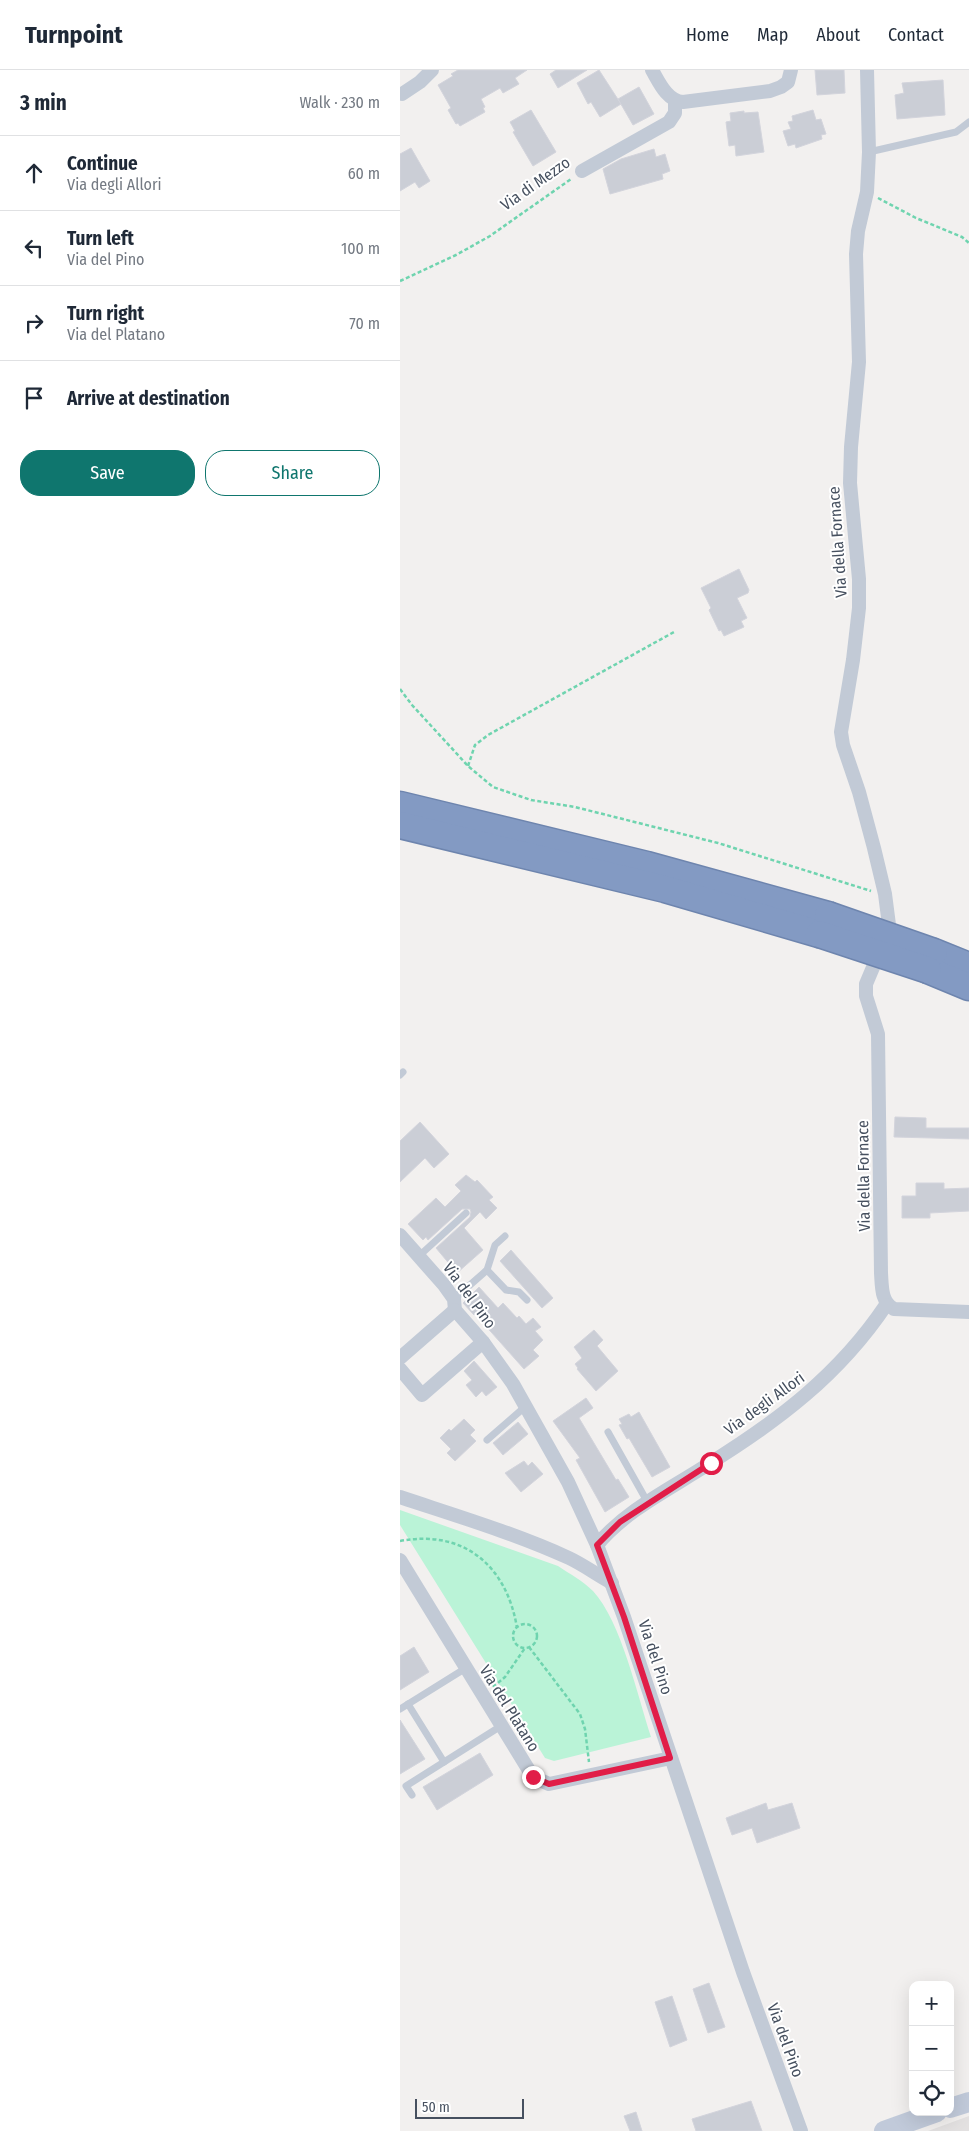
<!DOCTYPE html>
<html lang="en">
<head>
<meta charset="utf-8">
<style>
  :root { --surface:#fff; --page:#f6f6f7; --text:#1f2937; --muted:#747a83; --line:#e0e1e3; --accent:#0f766e }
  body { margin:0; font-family:"Fira Sans Condensed",sans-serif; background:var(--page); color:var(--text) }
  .controls { position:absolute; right:15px; bottom:15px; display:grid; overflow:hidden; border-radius:10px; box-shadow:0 5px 20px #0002 }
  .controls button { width:45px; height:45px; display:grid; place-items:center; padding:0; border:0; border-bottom:1px solid var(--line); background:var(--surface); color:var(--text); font:25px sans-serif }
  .scale { position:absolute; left:15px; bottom:12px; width:109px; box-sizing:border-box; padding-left:5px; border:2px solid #46505f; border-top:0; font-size:14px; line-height:18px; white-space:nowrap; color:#46505f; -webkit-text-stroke:4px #fff; paint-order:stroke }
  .stop { position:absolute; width:15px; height:15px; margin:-11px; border:4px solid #e11d48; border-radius:50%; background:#fff }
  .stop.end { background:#e11d48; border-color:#fff; box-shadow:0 1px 5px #0008 }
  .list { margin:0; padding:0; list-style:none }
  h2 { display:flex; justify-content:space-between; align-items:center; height:65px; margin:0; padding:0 20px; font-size:21px }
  h2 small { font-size:16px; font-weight:400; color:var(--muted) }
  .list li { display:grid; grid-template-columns:32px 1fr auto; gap:15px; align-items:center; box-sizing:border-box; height:75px; padding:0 20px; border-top:1px solid var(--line) }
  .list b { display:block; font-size:19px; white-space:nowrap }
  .list p { margin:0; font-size:16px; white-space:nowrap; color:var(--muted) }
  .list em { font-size:16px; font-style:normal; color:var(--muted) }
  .actions { display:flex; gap:10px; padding:15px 20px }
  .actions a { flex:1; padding:11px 0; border:1px solid var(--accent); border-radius:20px; text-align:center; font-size:18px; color:var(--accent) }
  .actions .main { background:var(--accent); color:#fff }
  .icon { flex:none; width:28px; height:28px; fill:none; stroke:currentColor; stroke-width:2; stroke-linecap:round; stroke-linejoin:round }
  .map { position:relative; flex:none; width:569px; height:2061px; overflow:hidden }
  header { display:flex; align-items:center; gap:30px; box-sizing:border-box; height:70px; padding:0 25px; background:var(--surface); border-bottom:1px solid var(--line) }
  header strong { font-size:24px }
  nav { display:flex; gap:28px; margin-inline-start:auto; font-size:18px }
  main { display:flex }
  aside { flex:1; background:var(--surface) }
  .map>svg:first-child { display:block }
  .education { fill:#e3e1e1 }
  .green { fill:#baf3d7 }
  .building { fill:#cbced6; stroke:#d3d4dc }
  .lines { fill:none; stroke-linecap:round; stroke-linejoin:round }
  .highway-casing { stroke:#6e85ae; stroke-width:29 }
  .path { stroke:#6fd4af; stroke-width:2.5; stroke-dasharray:4 2.5; stroke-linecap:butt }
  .lane { stroke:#c2cad6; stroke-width:7 }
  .street { stroke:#c2cad6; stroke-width:14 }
  .secondary { stroke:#c1cada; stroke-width:20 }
  .highway { stroke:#839ac3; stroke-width:26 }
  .highway-bridge-casing { stroke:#6e85ae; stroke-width:29; stroke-linecap:butt }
  .highway-bridge { stroke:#839ac3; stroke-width:26 }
  .route { stroke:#e11d48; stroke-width:6 }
  .labels { text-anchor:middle; stroke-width:4; stroke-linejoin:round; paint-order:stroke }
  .street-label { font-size:16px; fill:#46505f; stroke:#fff }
</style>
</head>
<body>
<header>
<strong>Turnpoint</strong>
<nav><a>Home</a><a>Map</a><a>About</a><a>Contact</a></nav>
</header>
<main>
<aside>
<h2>3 min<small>Walk · 230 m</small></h2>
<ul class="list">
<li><svg class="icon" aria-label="ahead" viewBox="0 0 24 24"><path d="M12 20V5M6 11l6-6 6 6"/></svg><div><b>Continue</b><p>Via degli Allori</p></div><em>60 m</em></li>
<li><svg class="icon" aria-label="left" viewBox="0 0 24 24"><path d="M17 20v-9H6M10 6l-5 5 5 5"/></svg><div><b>Turn left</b><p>Via del Pino</p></div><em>100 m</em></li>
<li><svg class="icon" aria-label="right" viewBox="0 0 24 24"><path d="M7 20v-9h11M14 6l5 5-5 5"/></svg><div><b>Turn right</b><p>Via del Platano</p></div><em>70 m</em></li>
<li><svg class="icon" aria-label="arrive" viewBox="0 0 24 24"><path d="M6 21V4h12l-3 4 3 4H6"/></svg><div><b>Arrive at destination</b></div></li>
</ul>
<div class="actions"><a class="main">Save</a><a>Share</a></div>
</aside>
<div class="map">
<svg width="569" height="2061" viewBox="0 0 569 2061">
  <rect width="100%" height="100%" fill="#f2f0ef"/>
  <!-- education -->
  <polygon class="education" points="569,2046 569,2061 528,2061"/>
  <!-- green -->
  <path class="green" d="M 0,1440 L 158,1496 C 170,1504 183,1511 193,1521 C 221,1551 238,1627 251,1667 L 154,1691 L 145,1688 L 0,1455 Z"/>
  <!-- building -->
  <g class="building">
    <polygon points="58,0 127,0 115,8 119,14 103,23 100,18 81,29 85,37 83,38 85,42 60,56 58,53 56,54 48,40 51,38 38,15 53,6 51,4"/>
    <polygon points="156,0 187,0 158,18 150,4"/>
    <polygon points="199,0 221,34 200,47 191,32 188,34 177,13"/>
    <polygon points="415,0 444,0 445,23 417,25"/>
    <polygon points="543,10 545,45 497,49 495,25 504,23 502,13"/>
    <polygon points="239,17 254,44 233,55 218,29"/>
    <polygon points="131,40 156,82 133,96 113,62 115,61 110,52"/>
    <polygon points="413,40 416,50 421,49 426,64 421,65 422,69 396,78 395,74 388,76 383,61 391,59 388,52 393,51 392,46"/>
    <polygon points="344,41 344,43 358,42 364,82 336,86 335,75 329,76 326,52 331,51 330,43"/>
    <polygon points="11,78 30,111 19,118 15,112 0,121 0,84"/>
    <polygon points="254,79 256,87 265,84 270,101 262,104 263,109 210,124 203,99 221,89"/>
    <polygon points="339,499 349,520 348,523 337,528 347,548 341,551 344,557 324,566 321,560 319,561 309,540 311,538 301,518"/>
    <polygon points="495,1047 526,1048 526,1058 569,1058 569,1069 494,1067"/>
    <polygon points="20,1052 49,1084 34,1098 25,1088 0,1112 0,1071"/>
    <polygon points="66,1105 75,1112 77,1110 93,1127 89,1130 97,1138 86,1149 80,1142 64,1158 83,1180 57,1203 36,1178 70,1147 71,1142 70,1139 62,1139 28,1170 26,1167 23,1170 8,1154 36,1128 45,1137 61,1121 55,1115"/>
    <polygon points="516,1113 544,1113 544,1119 569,1118 569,1141 530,1143 530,1148 502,1148 502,1126 516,1126"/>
    <polygon points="111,1180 153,1228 142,1238 100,1191"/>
    <polygon points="79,1217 98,1238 103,1233 117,1248 119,1246 126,1254 133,1248 141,1257 135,1261 143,1270 133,1280 139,1286 124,1299 75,1244 74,1245 63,1233"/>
    <polygon points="194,1260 203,1270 197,1276 218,1301 196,1321 177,1299 178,1298 175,1294 182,1288 174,1277"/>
    <polygon points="74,1291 97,1317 86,1326 82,1321 76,1327 66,1315 72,1310 64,1301"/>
    <polygon points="186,1328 193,1338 179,1348 216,1410 218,1409 229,1427 205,1442 176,1390 180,1388 153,1351"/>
    <polygon points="239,1342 270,1397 252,1407 229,1368 227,1369 219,1355 222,1354 219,1349 229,1344 231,1347"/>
    <polygon points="64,1349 75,1360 70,1365 76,1371 55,1391 47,1383 51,1379 40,1368 49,1359 51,1361"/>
    <polygon points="118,1352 128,1364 103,1385 93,1373"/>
    <polygon points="124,1391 128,1396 132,1392 143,1404 121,1422 105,1403"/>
    <polygon points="14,1577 29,1602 0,1620 0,1586"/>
    <polygon points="0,1650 25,1689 0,1704"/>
    <polygon points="80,1683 93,1705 37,1740 23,1717"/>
    <polygon points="366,1733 368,1740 392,1733 400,1758 357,1773 352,1758 332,1765 326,1748"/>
    <polygon points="309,1913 325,1957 308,1963 293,1919"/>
    <polygon points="272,1926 287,1970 270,1977 255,1932"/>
    <polygon points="351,2031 362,2061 296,2061 292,2049"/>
    <polygon points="236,2042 242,2061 230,2061 224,2046"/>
  </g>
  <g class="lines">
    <!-- highway casing -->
    <g class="highway-casing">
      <g id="highway">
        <polyline points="0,735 247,795 428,845"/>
        <polyline points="0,755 265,819 419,864"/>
        <polyline points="534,882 569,896"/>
        <polyline points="528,900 569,917"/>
      </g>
    </g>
    <!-- path -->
    <g class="path">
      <polyline points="478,128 516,148 562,167 569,173"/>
      <polyline points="0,211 56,185 90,166 171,109"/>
      <polyline points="0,619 12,635 46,672 68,696 93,717 131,730 175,737 318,773 471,821"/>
      <polyline points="68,696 75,675 88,665 274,562"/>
      <path d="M 0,1471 C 64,1459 107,1496 117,1558"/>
      <circle cx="125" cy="1566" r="12"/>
      <polyline points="129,1577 180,1644 185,1659 189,1692"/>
      <polyline points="93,1617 105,1607 125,1578"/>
    </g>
    <!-- lane -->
    <g class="lane">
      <polyline points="469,82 556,62 569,52"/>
      <polyline points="0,1005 3,1002"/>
      <polyline points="19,1186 66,1143"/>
      <polyline points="87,1200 106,1220 119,1222 127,1230"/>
      <polyline points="54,1229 87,1200 95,1175 105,1166"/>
      <polyline points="208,1362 248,1433"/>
      <polyline points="87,1370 126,1336"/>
      <polyline points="8,1634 44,1692"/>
      <polyline points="0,1639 66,1598"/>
      <polyline points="12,1725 6,1716 101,1656"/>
    </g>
    <!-- street -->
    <g class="street">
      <path d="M 252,0 C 259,12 267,31 283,32 L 370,21 L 381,17 L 388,12 L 391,0"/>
      <polyline points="467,0 469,82 467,122 458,161 456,184 459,292 451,377 450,413 459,509 459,538 453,590 441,662 443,675 459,722 474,778 485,824 489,855"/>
      <polyline points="2,24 20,12 32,0"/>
      <polyline points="182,101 269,52 275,43 275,31"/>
      <path d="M 474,895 L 466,914 L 466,926 L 478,964 L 481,1203 C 482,1217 481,1232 494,1239 L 569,1242"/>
      <polyline points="0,1165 44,1215 54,1229 55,1240 83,1272 113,1314 168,1412 197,1475 224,1547 343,1902 401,2061"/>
      <polyline points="0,1288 55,1240"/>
      <polyline points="0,1299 22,1325 83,1272"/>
      <path d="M 0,1427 C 57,1446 114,1463 169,1488 C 184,1495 197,1505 212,1513"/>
      <path d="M 197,1475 C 226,1440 270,1419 307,1395 C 378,1351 439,1305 486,1235"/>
      <polyline points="0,1490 133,1707 149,1714 271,1688"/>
    </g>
    <!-- secondary -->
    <g class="secondary">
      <polyline points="550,2038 569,2032"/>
      <polyline points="484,2061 537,2042"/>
    </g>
    <!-- highway -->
    <use href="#highway" class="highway"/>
    <!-- highway-bridge casing -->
    <g class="highway-bridge-casing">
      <g id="highway-bridge">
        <polyline points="428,845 534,882"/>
        <polyline points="419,864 528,900"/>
      </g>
    </g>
    <!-- highway-bridge -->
    <use href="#highway-bridge" class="highway-bridge"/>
  </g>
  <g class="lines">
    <!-- route -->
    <polyline class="route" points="133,1707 149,1714 270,1688 224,1547 197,1475 220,1452 311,1393"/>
  </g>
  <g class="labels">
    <!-- street labels -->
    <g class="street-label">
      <text transform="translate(135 113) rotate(-35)" y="6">Via di Mezzo</text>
      <text transform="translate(437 472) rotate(-94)" y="6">Via della Fornace</text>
      <text transform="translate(463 1106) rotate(-91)" y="6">Via della Fornace</text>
      <text transform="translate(70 1225) rotate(54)" y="6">Via del Pino</text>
      <text transform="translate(364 1333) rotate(-36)" y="6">Via degli Allori</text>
      <text transform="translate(256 1587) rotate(72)" y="6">Via del Pino</text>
      <text transform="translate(110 1638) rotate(58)" y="6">Via del Platano</text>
      <text transform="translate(386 1970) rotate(70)" y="6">Via del Pino</text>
    </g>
  </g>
</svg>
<div class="controls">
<button>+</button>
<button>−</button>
<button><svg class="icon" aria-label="locate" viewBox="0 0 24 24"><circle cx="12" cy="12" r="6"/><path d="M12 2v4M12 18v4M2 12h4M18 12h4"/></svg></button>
</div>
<div class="scale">50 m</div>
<div class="stop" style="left:311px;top:1393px"></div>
<div class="stop end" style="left:133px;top:1707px"></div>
</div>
</main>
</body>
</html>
